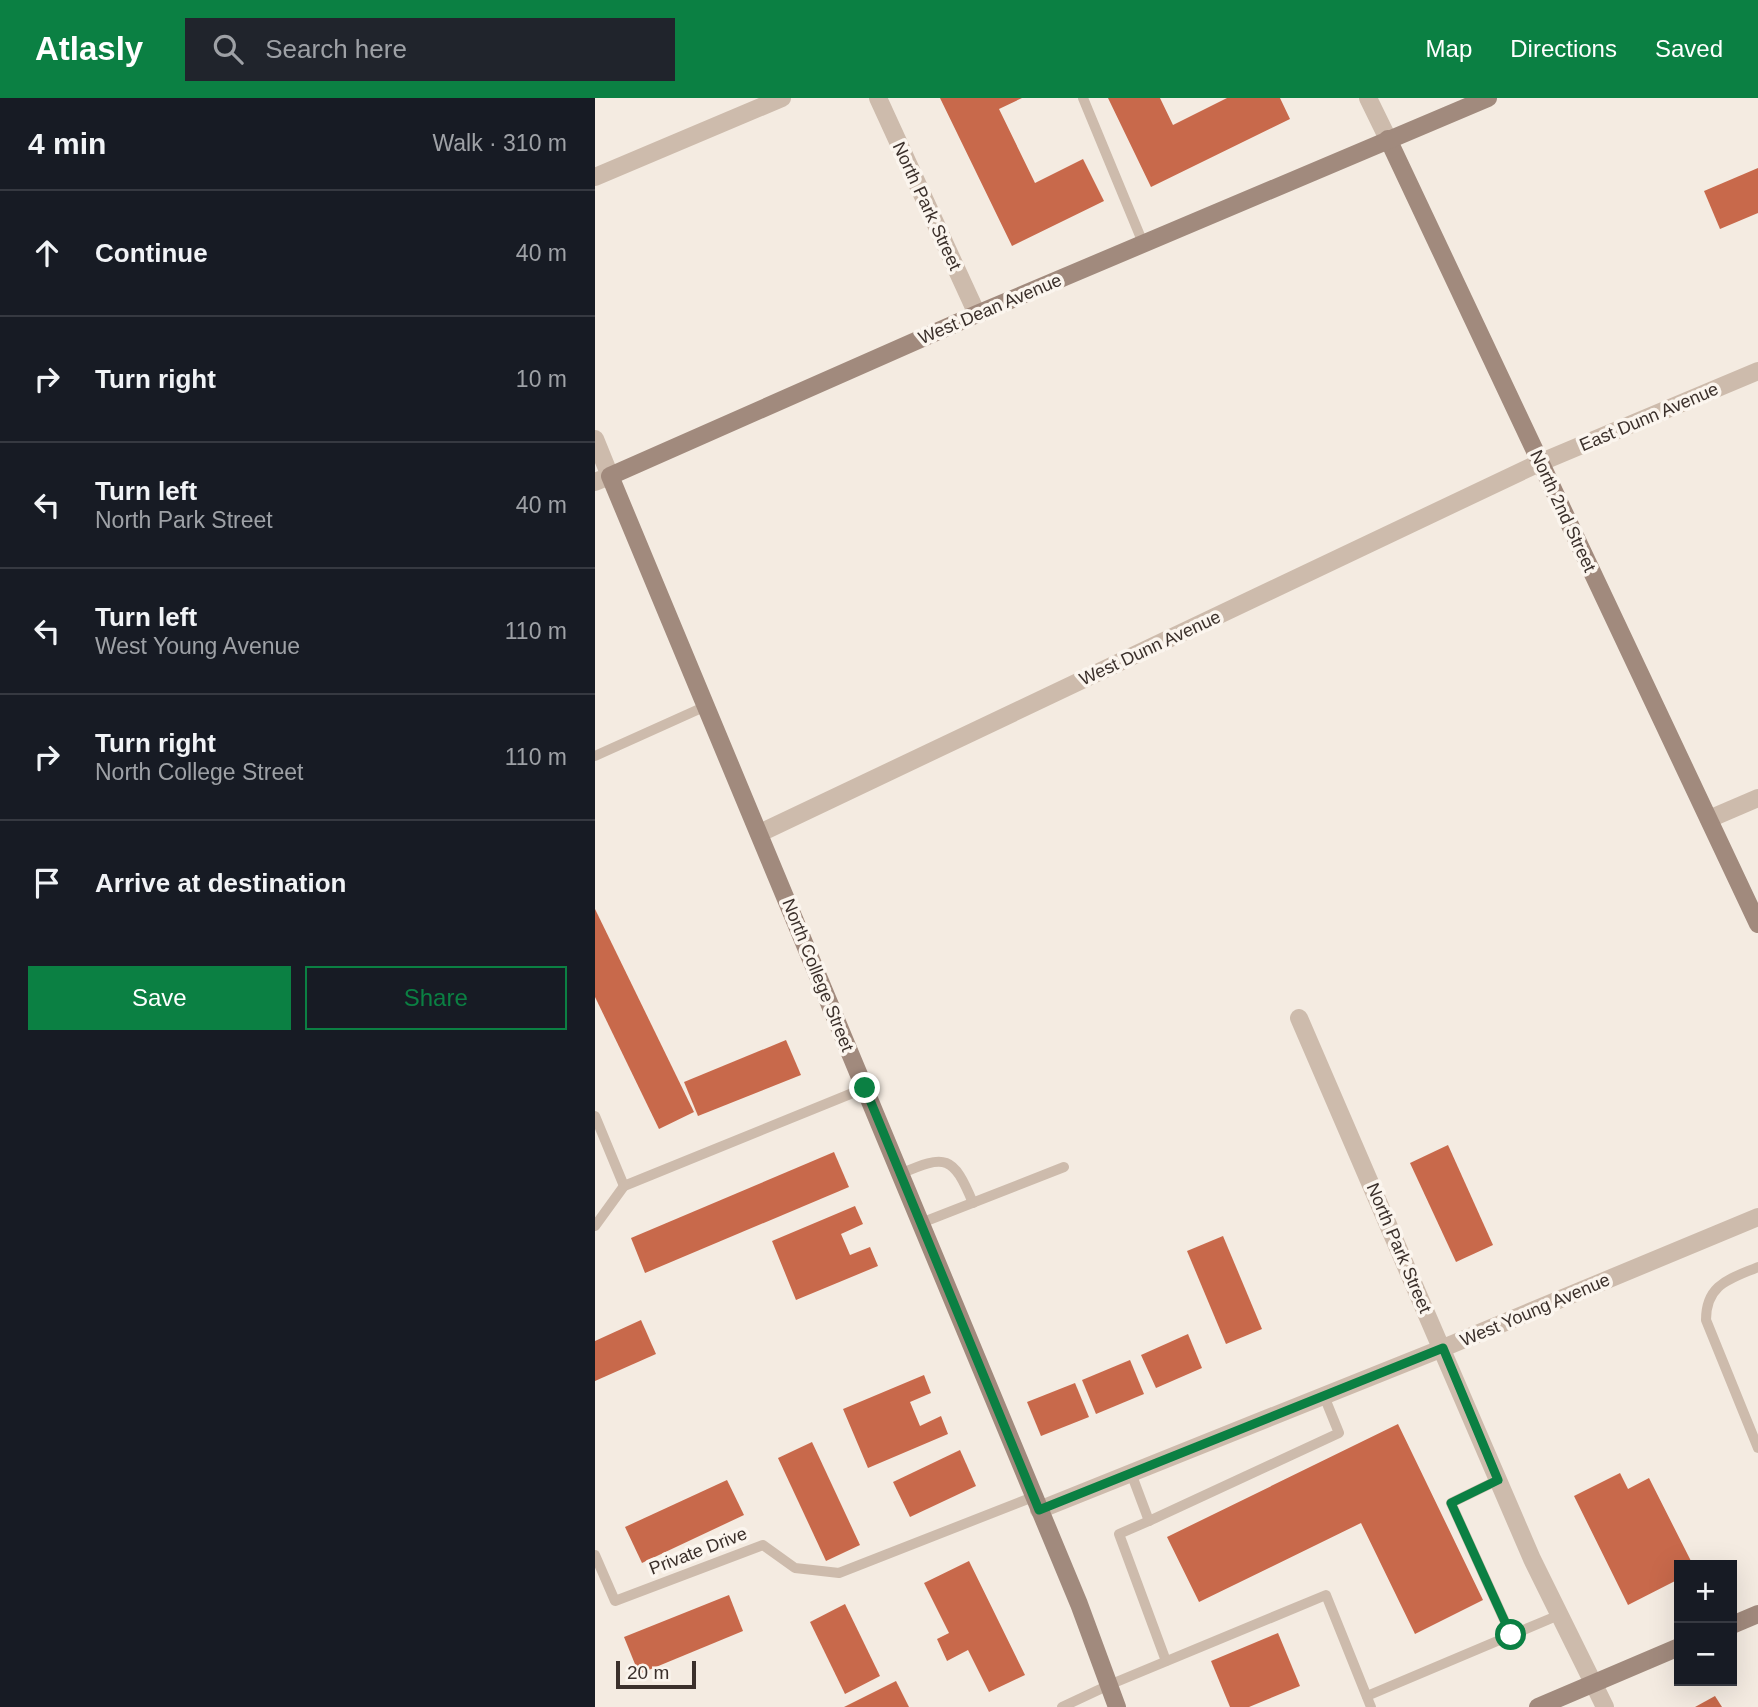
<!DOCTYPE html>
<html lang="en">
<head>
<meta charset="utf-8">
<style>
  :root { --surface:#171b24; --page:#20242c; --text:#f1f3f6; --muted:#9ea1a6; --line:#363941; --accent:#0b8043 }
  body { margin:0; font-family:Helvetica,sans-serif; background:var(--page); color:var(--text) }
  .controls { position:absolute; right:21px; bottom:21px; display:grid; overflow:hidden; border-radius:0px; box-shadow:0 7px 28px #0002 }
  .controls button { width:63px; height:63px; display:grid; place-items:center; padding:0; border:0; border-bottom:2px solid var(--line); background:var(--surface); color:var(--text); font:35px sans-serif }
  .scale { position:absolute; left:21px; bottom:18px; width:80px; box-sizing:border-box; padding-left:7px; border:4px solid #3b302b; border-top:0; font-size:19px; line-height:24px; white-space:nowrap; color:#3b302b; -webkit-text-stroke:5px #fbf5ee; paint-order:stroke }
  .stop { position:absolute; width:21px; height:21px; margin:-16px; border:5px solid #0b8043; border-radius:50%; background:#fff }
  .stop.end { background:#0b8043; border-color:#fff; box-shadow:0 2px 7px #0008 }
  .list { margin:0; padding:0; list-style:none }
  h2 { display:flex; justify-content:space-between; align-items:center; height:91px; margin:0; padding:0 28px; font-size:30px }
  h2 small { font-size:23px; font-weight:400; color:var(--muted) }
  .list li { display:grid; grid-template-columns:46px 1fr auto; gap:21px; align-items:center; box-sizing:border-box; height:126px; padding:0 28px; border-top:2px solid var(--line) }
  .list b { display:block; font-size:26px; white-space:nowrap }
  .list p { margin:0; font-size:23px; white-space:nowrap; color:var(--muted) }
  .list em { font-size:23px; font-style:normal; color:var(--muted) }
  .actions { display:flex; gap:14px; padding:21px 28px }
  .actions a { flex:1; padding:16px 0; border:2px solid var(--accent); border-radius:0px; text-align:center; font-size:24px; color:var(--accent) }
  .actions .main { background:var(--accent); color:#fff }
  .icon { flex:none; width:38px; height:38px; fill:none; stroke:currentColor; stroke-width:2; stroke-linecap:round; stroke-linejoin:round }
  .map { position:relative; flex:none; width:1163px; height:1609px; overflow:hidden }
  header { display:flex; align-items:center; gap:42px; box-sizing:border-box; height:98px; padding:0 35px; background:var(--accent); color:#fff }
  header strong { font-size:33px }
  nav { display:flex; gap:38px; margin-inline-start:auto; font-size:24px }
  .search { width:490px; height:63px; background:var(--page); display:flex; align-items:center; gap:18px; box-sizing:border-box; padding:0 24px; border-radius:0px; color:var(--muted); font-size:26px }
  main { display:flex }
  aside { flex:1; background:var(--surface) }
  .map>svg:first-child { display:block }
  .building { fill:#c8694b }
  .lines { fill:none; stroke-linecap:round; stroke-linejoin:round }
  .lane { stroke:#cdbbac; stroke-width:10 }
  .street { stroke:#cdbbac; stroke-width:18 }
  .secondary { stroke:#a18a7d; stroke-width:18 }
  .route { stroke:#0b8043; stroke-width:9 }
  .labels { text-anchor:middle; stroke-width:7; stroke-linejoin:round; paint-order:stroke }
  .street-label { font-size:18px; fill:#3b302b; stroke:#fbf5ee }
</style>
</head>
<body>
<header>
<strong>Atlasly</strong>
<div class="search"><svg class="icon" aria-label="search" viewBox="0 0 24 24"><circle cx="10" cy="10" r="6"/><path d="M15 15l6 6"/></svg>Search here</div>
<nav><a>Map</a><a>Directions</a><a>Saved</a></nav>
</header>
<main>
<aside>
<h2>4 min<small>Walk · 310 m</small></h2>
<ul class="list">
<li><svg class="icon" aria-label="ahead" viewBox="0 0 24 24"><path d="M12 20V5M6 11l6-6 6 6"/></svg><div><b>Continue</b></div><em>40 m</em></li>
<li><svg class="icon" aria-label="right" viewBox="0 0 24 24"><path d="M7 20v-9h11M14 6l5 5-5 5"/></svg><div><b>Turn right</b></div><em>10 m</em></li>
<li><svg class="icon" aria-label="left" viewBox="0 0 24 24"><path d="M17 20v-9H6M10 6l-5 5 5 5"/></svg><div><b>Turn left</b><p>North Park Street</p></div><em>40 m</em></li>
<li><svg class="icon" aria-label="left" viewBox="0 0 24 24"><path d="M17 20v-9H6M10 6l-5 5 5 5"/></svg><div><b>Turn left</b><p>West Young Avenue</p></div><em>110 m</em></li>
<li><svg class="icon" aria-label="right" viewBox="0 0 24 24"><path d="M7 20v-9h11M14 6l5 5-5 5"/></svg><div><b>Turn right</b><p>North College Street</p></div><em>110 m</em></li>
<li><svg class="icon" aria-label="arrive" viewBox="0 0 24 24"><path d="M6 21V4h12l-3 4 3 4H6"/></svg><div><b>Arrive at destination</b></div></li>
</ul>
<div class="actions"><a class="main">Save</a><a>Share</a></div>
</aside>
<div class="map">
<svg width="1163" height="1609" viewBox="0 0 1163 1609">
  <rect width="100%" height="100%" fill="#f4ebe1"/>
  <!-- building -->
  <g class="building">
    <polygon points="345,0 427,0 404,11 440,85 488,61 509,103 417,148"/>
    <polygon points="513,0 565,0 578,27 632,0 685,0 695,21 556,89"/>
    <polygon points="1163,70 1163,115 1125,131 1109,93"/>
    <polygon points="0,811 99,1014 64,1031 0,899"/>
    <polygon points="191,942 206,977 103,1018 89,984"/>
    <polygon points="853,1047 898,1147 861,1164 815,1065"/>
    <polygon points="239,1054 254,1089 50,1175 36,1140"/>
    <polygon points="260,1108 268,1126 246,1136 255,1157 275,1149 283,1168 201,1202 177,1143"/>
    <polygon points="628,1138 667,1231 631,1246 592,1153"/>
    <polygon points="46,1222 61,1256 0,1283 0,1243"/>
    <polygon points="593,1236 607,1270 561,1290 546,1257"/>
    <polygon points="535,1262 549,1296 501,1316 487,1282"/>
    <polygon points="329,1277 336,1295 315,1304 325,1328 346,1318 353,1336 273,1370 248,1311"/>
    <polygon points="480,1285 494,1319 446,1338 432,1304"/>
    <polygon points="803,1326 888,1502 820,1536 766,1425 604,1504 572,1439"/>
    <polygon points="217,1344 265,1447 231,1463 183,1360"/>
    <polygon points="365,1352 381,1388 315,1419 298,1384"/>
    <polygon points="1025,1375 1033,1391 1054,1380 1098,1467 1084,1467 1084,1481 1033,1507 979,1398"/>
    <polygon points="132,1382 149,1417 47,1465 30,1429"/>
    <polygon points="374,1463 430,1577 394,1594 373,1552 352,1563 342,1541 354,1535 329,1485"/>
    <polygon points="134,1497 148,1533 44,1576 29,1539"/>
    <polygon points="250,1506 285,1578 250,1596 215,1524"/>
    <polygon points="683,1535 705,1588 654,1609 635,1609 616,1563"/>
    <polygon points="301,1583 314,1609 249,1609"/>
    <polygon points="1120,1598 1127,1609 1100,1609"/>
  </g>
  <g class="lines">
    <!-- lane -->
    <g class="lane">
      <polyline points="488,0 548,145"/>
      <polyline points="0,658 111,608"/>
      <polyline points="0,1018 29,1088 270,990"/>
      <path d="M 305,1076 C 351,1056 358,1057 378,1105"/>
      <polyline points="326,1125 469,1069"/>
      <polyline points="0,1128 29,1088"/>
      <path d="M 1163,1169 C 1135,1181 1111,1186 1111,1222 L 1163,1350"/>
      <polyline points="536,1375 554,1423 744,1335 729,1298"/>
      <polyline points="903,1382 856,1405 916,1537"/>
      <polyline points="554,1423 524,1436 571,1563"/>
      <polyline points="0,1457 20,1503 168,1447 200,1470 244,1475 438,1399"/>
      <polyline points="772,1598 964,1517"/>
      <polyline points="467,1609 514,1587 731,1497 776,1609"/>
    </g>
    <!-- street -->
    <g class="street">
      <polyline points="283,0 382,216"/>
      <polyline points="773,0 793,41"/>
      <polyline points="0,79 187,0"/>
      <polyline points="0,341 15,378 0,384"/>
      <polyline points="1114,721 1163,700"/>
      <polyline points="165,735 944,365 1163,273"/>
      <polyline points="704,920 937,1461 1010,1609"/>
      <polyline points="444,1412 848,1250 1163,1119"/>
    </g>
    <!-- secondary -->
    <g class="secondary">
      <polyline points="793,41 1163,826"/>
      <polyline points="1137,1527 1163,1516"/>
      <polyline points="522,1609 484,1506 15,378 382,216 893,0"/>
      <polyline points="943,1609 1084,1549"/>
    </g>
  </g>
  <g class="lines">
    <!-- route -->
    <polyline class="route" points="270,990 444,1412 848,1250 903,1382 856,1405 916,1537"/>
  </g>
  <g class="labels">
    <!-- street labels -->
    <g class="street-label">
      <text transform="translate(332 108) rotate(65)" y="6">North Park Street</text>
      <text transform="translate(395 211) rotate(-23)" y="6">West Dean Avenue</text>
      <text transform="translate(1054 319) rotate(-23)" y="6">East Dunn Avenue</text>
      <text transform="translate(968 413) rotate(65)" y="6">North 2nd Street</text>
      <text transform="translate(555 550) rotate(-25)" y="6">West Dunn Avenue</text>
      <text transform="translate(223 877) rotate(68)" y="6">North College Street</text>
      <text transform="translate(804 1150) rotate(67)" y="6">North Park Street</text>
      <text transform="translate(940 1212) rotate(-23)" y="6">West Young Avenue</text>
      <text transform="translate(103 1453) rotate(-21)" y="6">Private Drive</text>
    </g>
  </g>
</svg>
<div class="controls">
<button>+</button>
<button>−</button>
</div>
<div class="scale">20 m</div>
<div class="stop" style="left:916px;top:1537px"></div>
<div class="stop end" style="left:270px;top:990px"></div>
</div>
</main>
</body>
</html>
